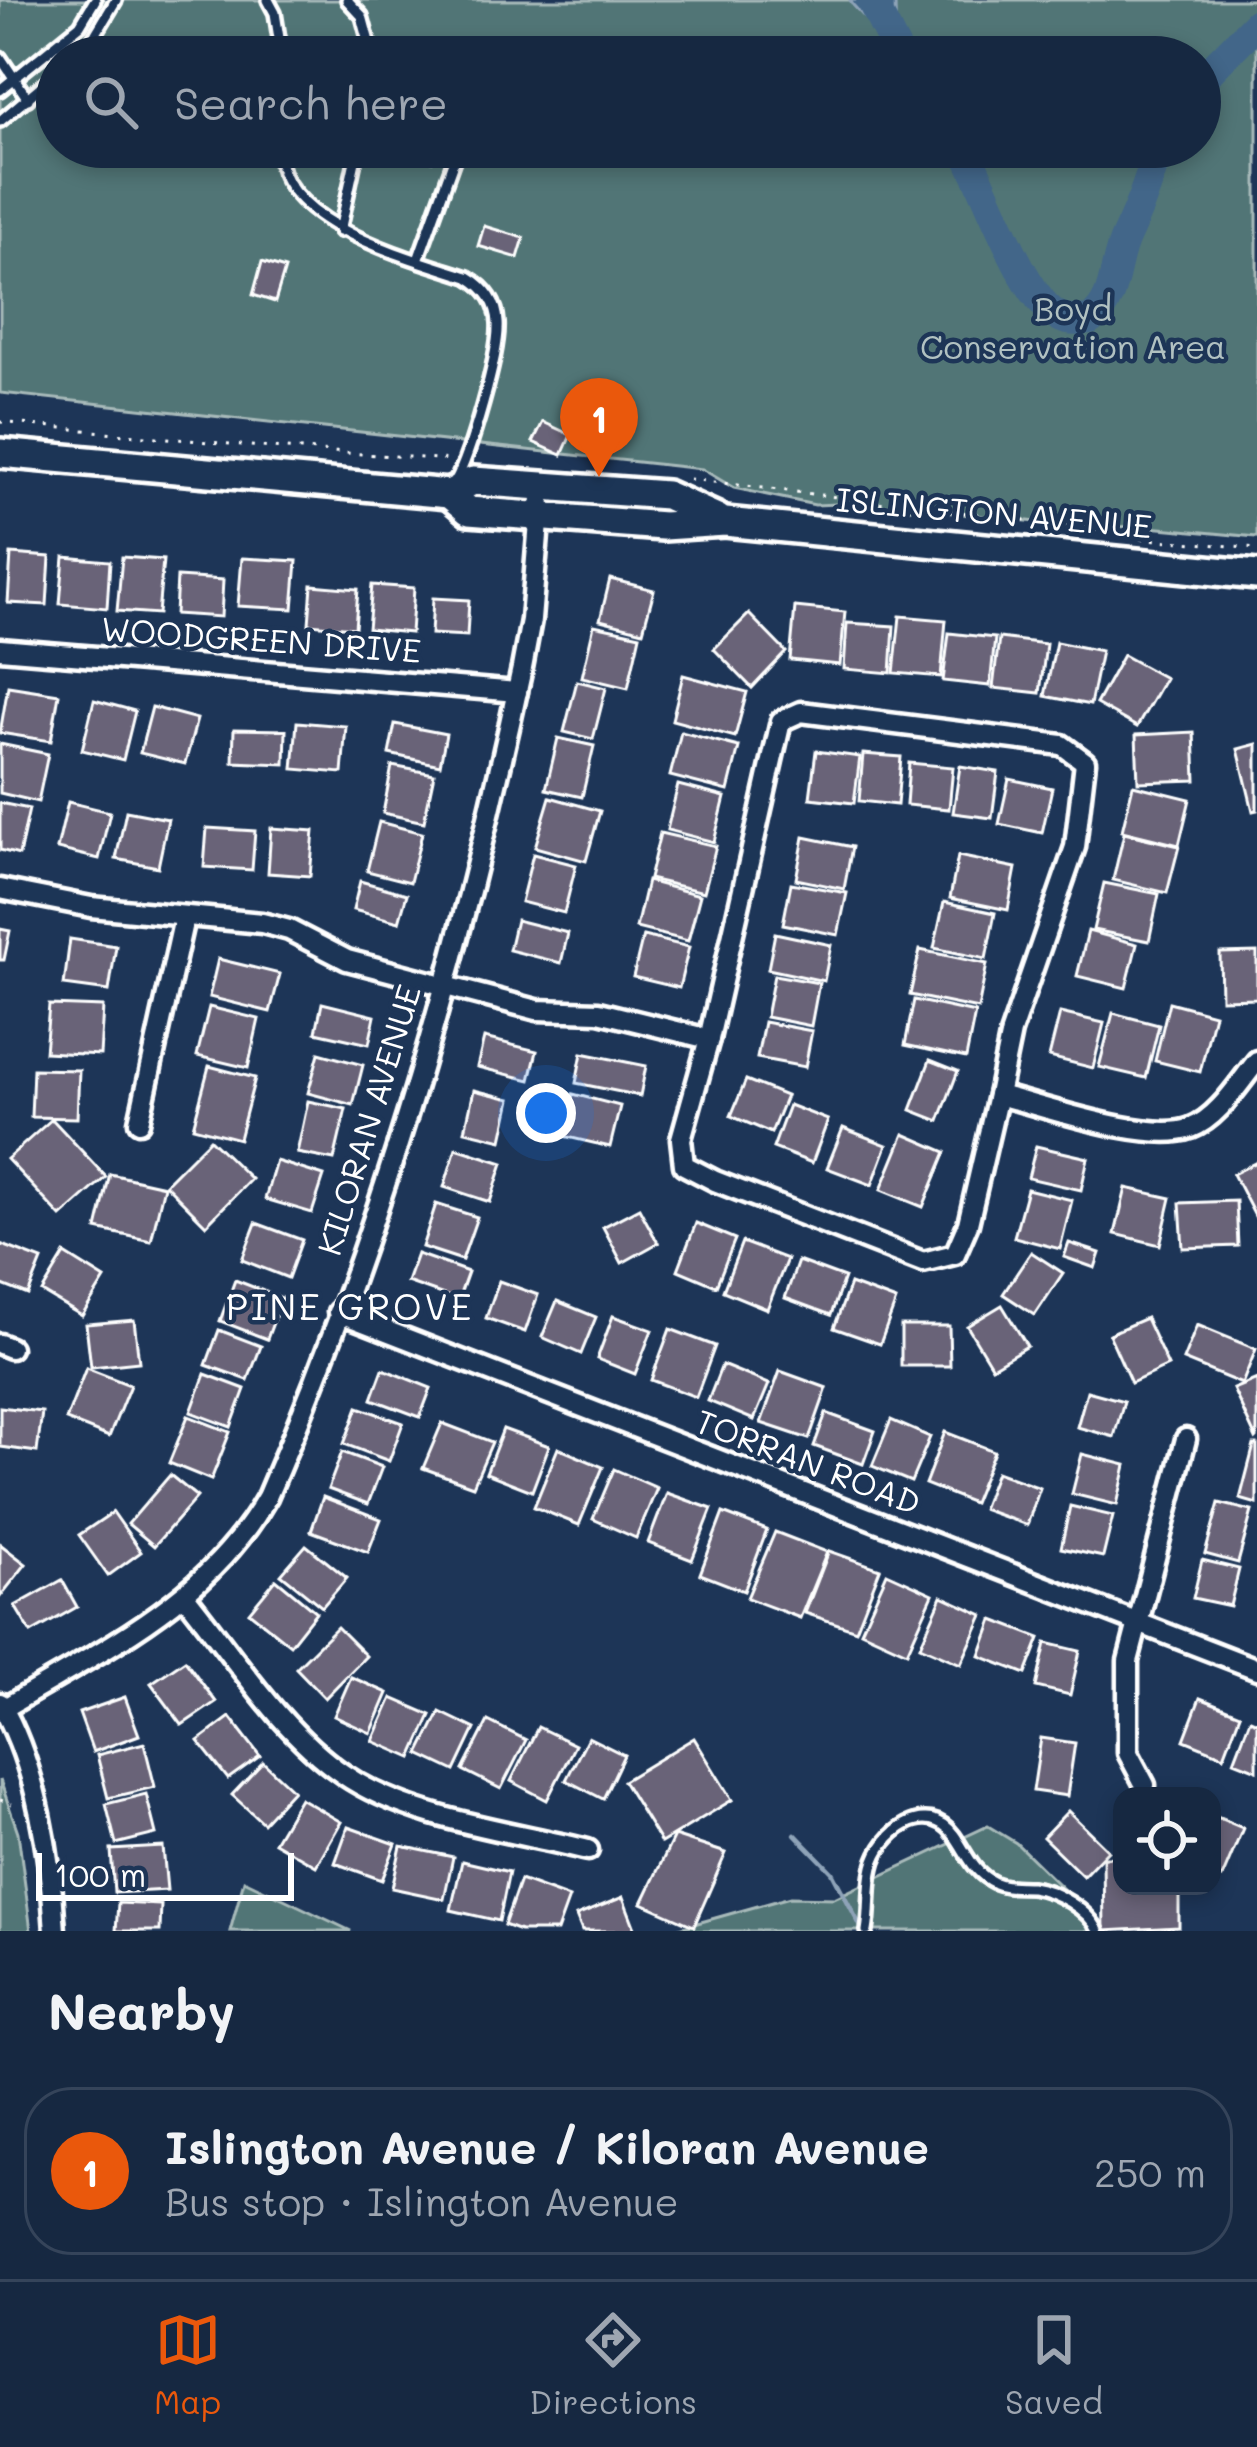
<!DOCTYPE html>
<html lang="en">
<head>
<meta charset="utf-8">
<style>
  :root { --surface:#162841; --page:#1f3048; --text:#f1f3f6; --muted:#9ea6b1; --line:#35445a; --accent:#ea580c }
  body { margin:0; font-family:Mali,sans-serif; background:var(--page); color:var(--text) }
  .controls { position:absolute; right:36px; bottom:36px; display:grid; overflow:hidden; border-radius:24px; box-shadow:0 6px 18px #0003 }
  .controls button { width:108px; height:108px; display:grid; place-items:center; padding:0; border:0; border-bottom:3px solid var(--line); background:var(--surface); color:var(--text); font:60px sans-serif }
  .scale { position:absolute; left:36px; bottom:30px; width:258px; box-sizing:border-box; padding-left:12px; border:6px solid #fff; border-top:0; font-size:33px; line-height:42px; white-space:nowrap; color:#fff; -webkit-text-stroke:9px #1d3557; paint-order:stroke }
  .you { position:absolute; left:546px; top:1113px; width:42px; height:42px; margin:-30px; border:9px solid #fff; border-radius:50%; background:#1a73e8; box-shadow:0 0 0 18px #1a73e833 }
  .badge { display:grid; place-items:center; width:78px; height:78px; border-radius:50%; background:var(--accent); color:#fff; font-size:39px; font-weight:700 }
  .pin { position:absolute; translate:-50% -99px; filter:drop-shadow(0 3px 6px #0008) }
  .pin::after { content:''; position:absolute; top:63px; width:42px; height:36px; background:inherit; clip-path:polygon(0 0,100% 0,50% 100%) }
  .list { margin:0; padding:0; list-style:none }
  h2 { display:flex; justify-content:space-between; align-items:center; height:156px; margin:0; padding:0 48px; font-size:51px }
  h2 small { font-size:39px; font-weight:400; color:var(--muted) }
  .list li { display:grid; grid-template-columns:78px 1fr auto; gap:36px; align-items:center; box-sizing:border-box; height:168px; margin:0 24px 24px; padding:0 24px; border:3px solid var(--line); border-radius:48px }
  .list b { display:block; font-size:45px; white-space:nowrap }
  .list p { margin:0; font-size:39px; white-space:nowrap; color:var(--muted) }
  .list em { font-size:39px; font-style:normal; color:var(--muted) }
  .icon { flex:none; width:66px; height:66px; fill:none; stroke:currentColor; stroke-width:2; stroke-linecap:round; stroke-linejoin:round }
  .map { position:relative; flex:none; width:1257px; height:1931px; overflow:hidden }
  .search { position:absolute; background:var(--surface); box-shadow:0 6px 18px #0003; left:36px; right:36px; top:36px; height:132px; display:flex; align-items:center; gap:30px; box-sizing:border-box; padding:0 42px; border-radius:66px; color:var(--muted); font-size:45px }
  .sheet { height:348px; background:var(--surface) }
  nav { display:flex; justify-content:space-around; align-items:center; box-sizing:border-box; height:168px; border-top:3px solid var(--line); background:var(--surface); font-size:33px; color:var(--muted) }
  nav a { display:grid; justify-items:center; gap:6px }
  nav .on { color:var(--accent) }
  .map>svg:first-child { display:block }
  .green { fill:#517576; stroke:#a8baba; stroke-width:3; fill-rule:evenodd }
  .water { fill:#426689; stroke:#8ea3b8; stroke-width:3 }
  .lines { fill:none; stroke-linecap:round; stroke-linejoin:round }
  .stream { stroke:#8ea3b8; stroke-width:4.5 }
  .river { stroke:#426689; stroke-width:30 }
  .building { fill:#696478; stroke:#fff; stroke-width:3 }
  .service-casing { stroke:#fff; stroke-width:18 }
  .minor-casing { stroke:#fff; stroke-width:27 }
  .secondary-casing { stroke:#fff; stroke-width:36 }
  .path { stroke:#fff; stroke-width:3; stroke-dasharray:3 9; stroke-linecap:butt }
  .service { stroke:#1d3557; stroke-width:9 }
  .minor { stroke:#1d3557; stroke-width:18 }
  .secondary { stroke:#1d3557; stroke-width:27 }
  .labels { text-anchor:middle; stroke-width:9; stroke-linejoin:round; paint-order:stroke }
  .park-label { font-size:33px; fill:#b1c1c1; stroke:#1d3557 }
  .street-label { font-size:33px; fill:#fff; stroke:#1d3557 }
  .neighbourhood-label { font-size:36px; letter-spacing:3px; fill:#fff; stroke:#1d3557 }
</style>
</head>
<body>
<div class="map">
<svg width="1257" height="1931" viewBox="0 0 1257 1931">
  <rect width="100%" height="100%" fill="#1d3557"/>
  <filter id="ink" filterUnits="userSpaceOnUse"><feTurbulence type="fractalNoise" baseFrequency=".00833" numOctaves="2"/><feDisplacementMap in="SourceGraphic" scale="24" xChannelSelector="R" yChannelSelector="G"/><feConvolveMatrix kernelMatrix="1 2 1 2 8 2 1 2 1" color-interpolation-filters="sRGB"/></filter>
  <g filter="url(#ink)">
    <!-- green -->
    <g class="green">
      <path d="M 0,0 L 1257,0 L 1257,537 L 1149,527 L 1074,526 L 860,503 L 815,505 L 734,488 L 702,469 L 0,393 ZM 57,57 L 1200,57 L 1200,147 L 57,147 Z"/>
      <polygon points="0,1780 18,1832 31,1931 0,1931"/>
      <polygon points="988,1826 1016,1843 1106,1931 669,1931 790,1897 834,1898"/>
      <polygon points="244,1880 351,1931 230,1931"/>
    </g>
    <!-- water -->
    <polygon class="water" points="850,0 895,0 896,51 853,5"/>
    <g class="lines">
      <!-- stream -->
      <polyline class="stream" points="795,1834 832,1872 863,1931"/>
      <!-- river -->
      <g class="river">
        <polyline points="871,0 900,57"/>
        <polyline points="1200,81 1257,23"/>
        <path d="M 963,147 C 986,185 1023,302 1062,318 C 1071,322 1081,321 1090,320 C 1118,299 1112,265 1126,236 C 1140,206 1151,179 1158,147"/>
      </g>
    </g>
    <!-- building -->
    <g class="building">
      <polygon points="382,147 435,147 432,161"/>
      <polygon points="484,226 524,238 518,258 478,246"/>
      <polygon points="262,262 285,269 275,302 253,295"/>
      <polygon points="543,422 571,435 562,455 533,442"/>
      <polygon points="11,554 50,557 47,605 8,603"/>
      <polygon points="64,557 110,561 107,608 60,604"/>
      <polygon points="122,557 163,560 158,614 117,611"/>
      <polygon points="242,558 297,561 293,609 238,606"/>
      <polygon points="177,577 223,580 221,617 175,614"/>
      <polygon points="610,579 654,590 643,631 600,620"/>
      <polygon points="312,585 358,589 355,628 309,624"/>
      <polygon points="372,585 414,588 411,633 368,629"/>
      <polygon points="433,598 469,600 467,636 431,634"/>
      <polygon points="795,607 845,612 840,665 790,660"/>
      <polygon points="749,614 786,652 752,688 714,649"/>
      <polygon points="900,616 946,620 941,677 894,673"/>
      <polygon points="847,623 894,626 891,673 844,669"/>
      <polygon points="594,625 640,635 628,688 582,677"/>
      <polygon points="949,633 995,638 990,686 943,681"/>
      <polygon points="999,638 1046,644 1040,693 993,688"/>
      <polygon points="1056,642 1101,651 1090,705 1045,696"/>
      <polygon points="1123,655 1165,678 1137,727 1096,704"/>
      <polygon points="683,675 747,692 735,737 672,720"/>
      <polygon points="577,681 606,688 593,739 564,732"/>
      <polygon points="8,686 59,694 51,741 0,733"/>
      <polygon points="94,700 135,711 123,760 82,750"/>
      <polygon points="152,707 197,719 185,764 140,753"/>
      <polygon points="297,722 346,726 342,773 293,769"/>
      <polygon points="395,724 446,734 440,765 389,754"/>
      <polygon points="234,729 286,730 285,764 233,762"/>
      <polygon points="681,732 739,747 728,791 670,776"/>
      <polygon points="1194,732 1196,780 1138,782 1136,735"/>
      <polygon points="558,738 594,746 582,797 546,789"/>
      <polygon points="0,744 48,754 38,802 0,793"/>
      <polygon points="1257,744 1257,810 1253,811 1238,749"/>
      <polygon points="816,751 860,757 854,803 810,798"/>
      <polygon points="863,754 901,757 897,805 859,801"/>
      <polygon points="909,763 953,767 949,809 906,805"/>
      <polygon points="392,766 434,774 424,822 383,813"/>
      <polygon points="960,766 998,772 992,818 953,813"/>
      <polygon points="1009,779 1052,788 1042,833 999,824"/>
      <polygon points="678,785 725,797 714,842 667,830"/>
      <polygon points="1133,785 1190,799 1179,845 1122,831"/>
      <polygon points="550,797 600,811 586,861 535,847"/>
      <polygon points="68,802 110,812 99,859 57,849"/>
      <polygon points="0,803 29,809 19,855 0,850"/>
      <polygon points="126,811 168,819 158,867 116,859"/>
      <polygon points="379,822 422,833 410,882 367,871"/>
      <polygon points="207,828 255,831 252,870 204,867"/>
      <polygon points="271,828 314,831 310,876 268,873"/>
      <polygon points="660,833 716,846 704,892 649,879"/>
      <polygon points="1124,833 1179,846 1167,893 1113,880"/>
      <polygon points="804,837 852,847 844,889 796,879"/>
      <polygon points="533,854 576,865 564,913 521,902"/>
      <polygon points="958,856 1016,868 1008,910 950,898"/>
      <polygon points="360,881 407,894 399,922 353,910"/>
      <polygon points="647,881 700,895 688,941 636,928"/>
      <polygon points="791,883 847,893 838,935 783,924"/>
      <polygon points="1104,883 1159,894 1149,941 1093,930"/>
      <polygon points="944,902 995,913 986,959 934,948"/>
      <polygon points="516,920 568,933 561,963 509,950"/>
      <polygon points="0,929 10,931 4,960 0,960"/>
      <polygon points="1088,931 1137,944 1126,988 1077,976"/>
      <polygon points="775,933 831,945 824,981 768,969"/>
      <polygon points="643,936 689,947 679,988 633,977"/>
      <polygon points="70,939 116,946 109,991 64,985"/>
      <polygon points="920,950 987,964 978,1009 910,995"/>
      <polygon points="1257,952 1257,998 1221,999 1220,953"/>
      <polygon points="218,959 280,974 270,1012 209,997"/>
      <polygon points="774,975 819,983 811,1026 766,1017"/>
      <polygon points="914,1000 975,1013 966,1058 905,1045"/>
      <polygon points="1169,1002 1214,1014 1200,1072 1155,1061"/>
      <polygon points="322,1003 375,1016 369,1044 316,1032"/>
      <polygon points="49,1005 103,1007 100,1055 45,1052"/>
      <polygon points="209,1007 259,1019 248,1068 197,1056"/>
      <polygon points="1060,1013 1104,1023 1093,1068 1049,1057"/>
      <polygon points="1113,1013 1159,1025 1146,1078 1099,1067"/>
      <polygon points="764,1022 812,1031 805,1067 757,1058"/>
      <polygon points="484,1038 537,1051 530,1080 477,1067"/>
      <polygon points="319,1053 363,1065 353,1105 308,1093"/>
      <polygon points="582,1053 646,1066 640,1096 576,1083"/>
      <polygon points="930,1060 958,1071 939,1121 911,1110"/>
      <polygon points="209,1066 255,1078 239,1139 193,1127"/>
      <polygon points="33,1069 79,1070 77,1118 31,1117"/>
      <polygon points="746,1080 786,1096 771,1133 731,1116"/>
      <polygon points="474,1090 511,1099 502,1140 465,1131"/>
      <polygon points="573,1094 620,1106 610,1147 563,1136"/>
      <polygon points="308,1101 346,1109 334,1160 297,1153"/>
      <polygon points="789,1105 828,1120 812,1163 773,1148"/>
      <polygon points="52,1119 106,1177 61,1217 7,1159"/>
      <polygon points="843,1128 887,1145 872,1185 827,1168"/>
      <polygon points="904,1134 946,1152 923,1207 881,1190"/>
      <polygon points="210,1139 251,1179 206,1225 165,1184"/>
      <polygon points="1036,1146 1088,1158 1081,1190 1028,1178"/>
      <polygon points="456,1148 503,1163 490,1202 444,1187"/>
      <polygon points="276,1161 324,1176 312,1213 265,1199"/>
      <polygon points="1257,1162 1257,1220 1233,1174"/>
      <polygon points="110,1174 164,1186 151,1241 97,1229"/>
      <polygon points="1126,1188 1171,1198 1160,1245 1115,1234"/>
      <polygon points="1027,1189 1072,1200 1060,1249 1014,1237"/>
      <polygon points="1236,1201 1238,1246 1183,1248 1180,1203"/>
      <polygon points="436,1204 477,1217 462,1260 422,1247"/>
      <polygon points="639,1208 658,1243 622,1263 603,1227"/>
      <polygon points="256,1223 302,1240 288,1278 242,1260"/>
      <polygon points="696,1223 735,1239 716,1286 678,1270"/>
      <polygon points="742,1242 787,1259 767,1309 723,1291"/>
      <polygon points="1069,1243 1100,1253 1095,1268 1064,1257"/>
      <polygon points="0,1244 42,1260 28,1295 0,1284"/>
      <polygon points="1031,1252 1063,1273 1035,1315 1003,1294"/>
      <polygon points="65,1254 105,1279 82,1316 42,1292"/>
      <polygon points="417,1254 468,1272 458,1300 407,1282"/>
      <polygon points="798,1261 844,1278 831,1315 785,1298"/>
      <polygon points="235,1280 282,1298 267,1339 220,1321"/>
      <polygon points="499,1281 538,1295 525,1332 486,1318"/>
      <polygon points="850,1284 896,1301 880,1344 834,1328"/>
      <polygon points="557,1301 596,1317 581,1354 542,1337"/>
      <polygon points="1002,1305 1027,1346 992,1367 967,1326"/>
      <polygon points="613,1316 652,1330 635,1374 597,1359"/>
      <polygon points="1146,1318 1168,1366 1131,1383 1109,1334"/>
      <polygon points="134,1320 139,1362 91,1367 86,1324"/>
      <polygon points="1197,1325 1256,1349 1242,1384 1183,1360"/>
      <polygon points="901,1326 949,1326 950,1366 901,1366"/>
      <polygon points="670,1329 715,1346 696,1397 651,1380"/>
      <polygon points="219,1330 261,1346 248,1380 206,1365"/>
      <polygon points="722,1365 769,1384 754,1420 708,1401"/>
      <polygon points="86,1368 130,1385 109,1437 66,1420"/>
      <polygon points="383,1369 431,1388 420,1417 372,1399"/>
      <polygon points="780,1371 827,1388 809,1439 761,1423"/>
      <polygon points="205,1374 245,1389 231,1427 191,1412"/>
      <polygon points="1257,1379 1257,1438 1256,1439 1233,1389"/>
      <polygon points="1087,1391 1124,1401 1114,1437 1077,1427"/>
      <polygon points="0,1407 42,1412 37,1452 0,1447"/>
      <polygon points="358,1407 403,1423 389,1461 344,1444"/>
      <polygon points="826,1413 875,1431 863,1464 814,1446"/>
      <polygon points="188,1416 230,1432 211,1480 169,1463"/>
      <polygon points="891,1420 930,1437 911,1482 872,1466"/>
      <polygon points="442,1423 492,1442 473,1486 423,1468"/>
      <polygon points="503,1429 549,1446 532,1491 486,1473"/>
      <polygon points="945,1432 994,1451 973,1503 925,1484"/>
      <polygon points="1254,1445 1257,1445 1257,1504 1240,1499"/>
      <polygon points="558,1448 603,1467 579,1525 534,1507"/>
      <polygon points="342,1452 382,1467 368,1504 328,1489"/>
      <polygon points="1082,1454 1126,1465 1117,1505 1072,1494"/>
      <polygon points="614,1469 657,1488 636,1538 593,1519"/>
      <polygon points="996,1472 1040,1488 1027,1525 982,1509"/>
      <polygon points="170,1475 197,1497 154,1546 128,1524"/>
      <polygon points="667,1493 712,1509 692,1560 648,1543"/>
      <polygon points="323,1497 381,1519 368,1552 311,1531"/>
      <polygon points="1219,1503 1252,1511 1238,1563 1205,1554"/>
      <polygon points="1070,1506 1113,1516 1103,1557 1061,1548"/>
      <polygon points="113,1512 141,1552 108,1576 79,1535"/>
      <polygon points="723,1513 767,1530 744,1591 700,1574"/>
      <polygon points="775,1532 827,1552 800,1618 747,1598"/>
      <polygon points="0,1544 26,1564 0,1597"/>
      <polygon points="306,1545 347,1578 322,1607 281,1574"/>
      <polygon points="829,1551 880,1569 856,1630 805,1613"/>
      <polygon points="1202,1560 1239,1569 1230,1606 1193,1598"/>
      <polygon points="887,1573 933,1594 907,1652 861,1631"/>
      <polygon points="276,1579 316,1612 290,1645 249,1612"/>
      <polygon points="62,1580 77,1607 31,1633 15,1606"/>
      <polygon points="942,1596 983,1615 961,1664 920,1646"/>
      <polygon points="993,1620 1040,1638 1026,1674 980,1656"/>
      <polygon points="337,1627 366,1656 325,1698 296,1668"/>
      <polygon points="1046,1643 1080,1651 1070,1695 1036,1687"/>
      <polygon points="185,1660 216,1702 182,1725 151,1683"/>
      <polygon points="351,1677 388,1693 371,1733 334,1716"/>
      <polygon points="125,1697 139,1735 93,1752 79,1713"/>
      <polygon points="392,1698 431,1715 412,1758 373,1741"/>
      <polygon points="1200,1698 1240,1714 1224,1756 1184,1740"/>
      <polygon points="440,1712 475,1729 455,1771 419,1754"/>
      <polygon points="230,1717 260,1756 228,1779 198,1741"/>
      <polygon points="1250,1719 1257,1722 1257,1770 1234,1761"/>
      <polygon points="488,1721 526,1740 501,1789 463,1770"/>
      <polygon points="538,1727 575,1745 547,1800 511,1781"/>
      <polygon points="588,1737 624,1755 603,1799 566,1780"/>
      <polygon points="694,1738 732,1800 661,1843 623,1781"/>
      <polygon points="1041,1738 1075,1743 1067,1796 1033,1791"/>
      <polygon points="144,1743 155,1787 108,1798 97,1755"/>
      <polygon points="263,1762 293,1790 263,1823 232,1795"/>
      <polygon points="146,1794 156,1834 116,1844 106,1804"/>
      <polygon points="300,1798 341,1822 316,1866 274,1842"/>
      <polygon points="1068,1811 1108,1850 1083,1876 1043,1837"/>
      <polygon points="1212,1815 1243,1828 1222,1878 1212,1874"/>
      <polygon points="348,1827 396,1844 382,1880 335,1863"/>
      <polygon points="674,1836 726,1853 694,1926 642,1903"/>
      <polygon points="401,1846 453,1857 444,1899 392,1888"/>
      <polygon points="163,1847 167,1890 114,1893 111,1850"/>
      <polygon points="1103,1857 1122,1857 1122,1886 1179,1886 1179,1927 1104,1931"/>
      <polygon points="462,1861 509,1872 499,1921 451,1910"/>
      <polygon points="520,1880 569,1898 557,1931 520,1931 504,1925"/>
      <polygon points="623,1897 636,1931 582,1931 576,1916"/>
      <polygon points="118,1903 161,1905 160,1931 116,1931"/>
    </g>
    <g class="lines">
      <!-- service casing -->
      <g class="service-casing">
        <g id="service">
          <polyline points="268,0 275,13 282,57"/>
          <polyline points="347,0 362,16 373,57"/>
          <polyline points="0,57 28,99"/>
          <polyline points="74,57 92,40 116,0"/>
          <polyline points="0,90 80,25 95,0"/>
          <polyline points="0,121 57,73"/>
          <path d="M 279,147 C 275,224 411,258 468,277 C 485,287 497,301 498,323 C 500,353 470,455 455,482"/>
          <polyline points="340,231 358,147"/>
          <polyline points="418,260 456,154 455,147"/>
          <path d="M 867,1931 C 871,1910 868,1887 873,1867 C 881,1832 927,1798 954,1835 C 967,1853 973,1873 995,1883 C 1007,1888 1018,1886 1031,1887 C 1055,1890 1089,1910 1098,1931"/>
        </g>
      </g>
      <!-- minor casing -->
      <g class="minor-casing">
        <g id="minor">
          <polyline points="0,649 517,692"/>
          <path d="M 0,889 L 91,907 L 262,923 L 289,930 L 347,960 L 537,1010 L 599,1012 L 709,1039 L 681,1139 L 684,1165 L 715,1181 L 923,1262 L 955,1254 L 968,1224 L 998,1095 C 1043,1106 1151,1144 1191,1128 C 1218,1118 1239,1083 1257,1061"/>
          <polyline points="709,1039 781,721 801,712 1062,745 1085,762 1075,847 1011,1032 998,1095"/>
          <polyline points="139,1122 184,918"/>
          <polyline points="338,1312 1257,1669"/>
          <polyline points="0,1344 10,1348"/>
          <path d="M 186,1597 C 234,1656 279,1730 343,1774 C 408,1819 511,1831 588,1850"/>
          <path d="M 0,1703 C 37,1765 51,1860 55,1931"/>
          <path d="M 3,1709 C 102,1649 208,1602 267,1497 C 382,1233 462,950 522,668 L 531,620 L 542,486"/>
          <polyline points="1145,1785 1128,1753 1128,1661 1186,1439"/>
        </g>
      </g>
      <!-- secondary casing -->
      <g class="secondary-casing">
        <g id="secondary">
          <polyline points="0,453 449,494 473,481 666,495 717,518"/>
          <polyline points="449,494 469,511 663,526 725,522 1257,575"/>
        </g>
      </g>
      <!-- path -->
      <g class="path">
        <polyline points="0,422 272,448 453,460"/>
        <polyline points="689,479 1074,526 1133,538 1257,548"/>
        <polyline points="0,1800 12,1804"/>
      </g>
      <!-- service -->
      <use href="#service" class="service"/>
      <!-- minor -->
      <use href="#minor" class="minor"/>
      <!-- secondary -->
      <use href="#secondary" class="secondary"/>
    </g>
  </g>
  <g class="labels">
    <!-- park labels -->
    <g class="park-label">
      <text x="1073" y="321">Boyd<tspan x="1073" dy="38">Conservation Area</tspan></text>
    </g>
    <!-- street labels -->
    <g class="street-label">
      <text transform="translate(994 513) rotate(5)" y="12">ISLINGTON AVENUE</text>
      <text transform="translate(261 640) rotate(4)" y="12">WOODGREEN DRIVE</text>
      <text transform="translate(369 1120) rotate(-73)" y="12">KILORAN AVENUE</text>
      <text transform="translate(808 1462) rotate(21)" y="12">TORRAN ROAD</text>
    </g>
    <!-- neighbourhood labels -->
    <g class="neighbourhood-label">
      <text x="350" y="1320">PINE GROVE</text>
    </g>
  </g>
</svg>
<div class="controls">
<button><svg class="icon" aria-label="locate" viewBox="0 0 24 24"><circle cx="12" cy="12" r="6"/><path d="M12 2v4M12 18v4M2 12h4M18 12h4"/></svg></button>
</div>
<div class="scale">100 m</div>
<div class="you"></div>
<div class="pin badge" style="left:599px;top:477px">1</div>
<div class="search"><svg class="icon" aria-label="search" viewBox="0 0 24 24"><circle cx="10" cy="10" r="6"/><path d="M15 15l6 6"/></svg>Search here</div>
</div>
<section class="sheet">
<h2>Nearby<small></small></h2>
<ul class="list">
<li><span class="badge">1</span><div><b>Islington Avenue / Kiloran Avenue</b><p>Bus stop · Islington Avenue</p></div><em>250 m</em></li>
</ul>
</section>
<nav>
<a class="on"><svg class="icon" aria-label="map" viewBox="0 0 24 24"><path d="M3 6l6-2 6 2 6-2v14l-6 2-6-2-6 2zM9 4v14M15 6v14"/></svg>Map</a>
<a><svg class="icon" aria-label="directions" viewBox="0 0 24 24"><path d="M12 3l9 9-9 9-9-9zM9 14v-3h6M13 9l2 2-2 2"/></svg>Directions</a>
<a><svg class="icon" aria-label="saved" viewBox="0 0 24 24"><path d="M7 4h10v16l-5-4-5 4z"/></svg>Saved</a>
</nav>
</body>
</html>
